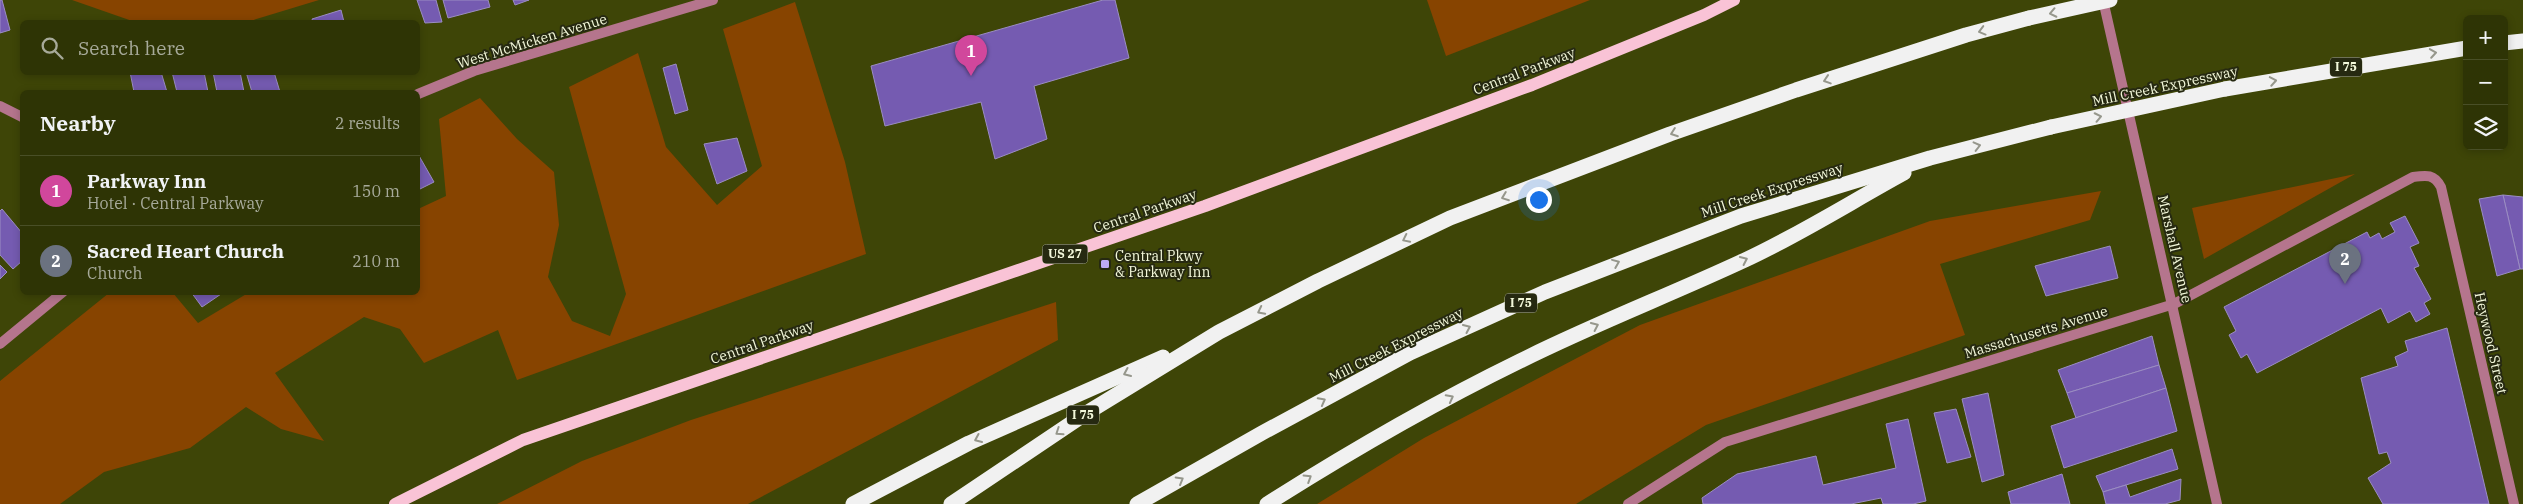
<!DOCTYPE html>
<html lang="en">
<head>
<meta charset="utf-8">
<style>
  :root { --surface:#2e3405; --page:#363c0f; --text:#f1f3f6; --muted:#a7aa9a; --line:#494f27; --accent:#8bbbb9 }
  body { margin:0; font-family:"IBM Plex Serif",serif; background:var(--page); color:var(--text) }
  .controls { position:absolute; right:15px; top:15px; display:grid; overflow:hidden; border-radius:8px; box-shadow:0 2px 8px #0003 }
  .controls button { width:45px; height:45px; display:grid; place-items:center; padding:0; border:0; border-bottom:1px solid var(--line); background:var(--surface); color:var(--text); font:25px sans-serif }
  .you { position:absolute; left:1538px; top:199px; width:18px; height:18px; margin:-12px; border:4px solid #fff; border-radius:50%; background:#1a73e8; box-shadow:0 0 0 8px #1a73e833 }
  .badge { display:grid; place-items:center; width:32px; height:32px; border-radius:50%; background:var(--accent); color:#fff; font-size:16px; font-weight:700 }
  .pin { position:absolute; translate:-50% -41px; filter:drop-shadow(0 1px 2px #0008) }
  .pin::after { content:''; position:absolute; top:26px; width:18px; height:15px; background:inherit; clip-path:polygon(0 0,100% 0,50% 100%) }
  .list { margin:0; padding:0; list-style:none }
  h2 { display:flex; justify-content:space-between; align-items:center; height:65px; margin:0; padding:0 20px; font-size:21px }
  h2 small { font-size:16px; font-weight:400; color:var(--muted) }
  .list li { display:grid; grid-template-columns:32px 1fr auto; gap:15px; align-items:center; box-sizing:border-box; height:70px; padding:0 20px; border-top:1px solid var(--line) }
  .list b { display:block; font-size:19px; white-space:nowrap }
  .list p { margin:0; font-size:16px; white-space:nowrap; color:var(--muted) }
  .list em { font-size:16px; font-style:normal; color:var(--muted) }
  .icon { flex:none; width:28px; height:28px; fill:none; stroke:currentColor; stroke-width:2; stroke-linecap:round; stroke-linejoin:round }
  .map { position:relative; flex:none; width:2523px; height:504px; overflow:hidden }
  .search { position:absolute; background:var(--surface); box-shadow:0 2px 8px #0003; left:20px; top:20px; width:400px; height:55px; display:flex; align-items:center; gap:12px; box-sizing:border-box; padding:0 18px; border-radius:8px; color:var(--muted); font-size:19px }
  .panel { position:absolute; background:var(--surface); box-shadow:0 2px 8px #0003; left:20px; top:90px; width:400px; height:205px; border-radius:8px }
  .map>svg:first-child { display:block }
  .green { fill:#874400 }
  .building { fill:#755bb1; stroke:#9b8dc3 }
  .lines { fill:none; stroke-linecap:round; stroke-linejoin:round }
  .minor { stroke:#b5758d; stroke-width:10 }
  .primary { stroke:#f9c3d6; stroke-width:12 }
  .motorway { stroke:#f1f1f1; stroke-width:15 }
  .motorway-bridge { stroke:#f1f1f1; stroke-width:15 }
  .oneway { stroke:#96978c }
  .poi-dot { fill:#bda9f5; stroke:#262911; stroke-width:2 }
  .labels { text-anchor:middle; stroke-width:4; stroke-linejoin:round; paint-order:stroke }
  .shield { fill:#262911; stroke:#b6ba9e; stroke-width:1 }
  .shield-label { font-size:12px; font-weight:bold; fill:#f3f8da }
  .street-label { font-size:14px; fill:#f3f8da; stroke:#262911 }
  .poi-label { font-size:14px; fill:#f3f8da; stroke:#262911; text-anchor:start }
</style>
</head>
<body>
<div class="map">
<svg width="2523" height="504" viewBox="0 0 2523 504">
  <rect width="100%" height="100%" fill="#3e4507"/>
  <!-- green -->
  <g class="green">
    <polygon points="72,0 319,0 247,22 135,22"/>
    <polygon points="1427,0 1590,0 1446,56"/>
    <polygon points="795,2 845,162 866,254 517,380 498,330 424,363 400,329 364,317 275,373 324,441 281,429 246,407 190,448 104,472 60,504 0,504 0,381 109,293 173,293 198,323 248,293 418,292 418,209 446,196 439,119 480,98 517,139 554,172 559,225 548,277 572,321 610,336 626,294 569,87 638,53 666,147 717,205 762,166 723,29"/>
    <polygon points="2355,174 2204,259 2192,208"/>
    <polygon points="2101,191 2090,220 1940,264 1965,335 1706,425 1576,504 1317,504 1424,438 1640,325 1930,221"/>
    <polygon points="1056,302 1058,340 748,504 497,504 582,461 691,420"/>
  </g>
  <!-- building -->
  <g class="building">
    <polygon points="0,0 2,0 10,30 0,33"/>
    <polygon points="417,0 436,0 442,22 425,23"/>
    <polygon points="443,0 488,0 490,7 448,18"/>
    <polygon points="513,0 529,0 515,5"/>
    <polygon points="1103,0 1115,0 1129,58 1034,86 1047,139 995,159 981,102 885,126 871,66"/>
    <polygon points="341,10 344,22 313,22 312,19"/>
    <polygon points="676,64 688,110 675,114 663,68"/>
    <polygon points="130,72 161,72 167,92 134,92"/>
    <polygon points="172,72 204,72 208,92 177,92"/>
    <polygon points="213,72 240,72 244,92 217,92"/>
    <polygon points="246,72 274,72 280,92 252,92"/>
    <polygon points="737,138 747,171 717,184 704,144"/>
    <polygon points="418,154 434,182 418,190"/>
    <polygon points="2503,195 2523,197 2523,269 2520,269"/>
    <polygon points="2503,195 2520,269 2497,276 2479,199"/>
    <polygon points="2,209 22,233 22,261 13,269 0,255 0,211"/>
    <polygon points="2405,216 2419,243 2410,247 2419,266 2414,268 2431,299 2424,303 2430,314 2416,322 2410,311 2388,323 2381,308 2257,373 2247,354 2241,358 2229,335 2236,331 2224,307 2367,232 2370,238 2379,233 2382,239 2395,232 2390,223"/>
    <polygon points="2110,246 2118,278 2046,296 2035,266"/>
    <polygon points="0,265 7,272 0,279"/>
    <polygon points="191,292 224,292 202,307"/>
    <polygon points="2447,328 2489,504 2383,504 2368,478 2391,463 2387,452 2379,454 2361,378 2398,366 2395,357 2408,351 2405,341"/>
    <polygon points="2152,336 2159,365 2067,393 2058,370"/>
    <polygon points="2159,365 2166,388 2076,418 2067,393"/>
    <polygon points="2166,388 2177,431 2064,468 2051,426"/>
    <polygon points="1988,393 2004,475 1982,482 1962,399"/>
    <polygon points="1956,409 1971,457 1947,463 1934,413"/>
    <polygon points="1908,419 1926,501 1913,504 1883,504 1881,498 1851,504 1703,504 1702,498 1737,474 1816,456 1823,485 1896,468 1886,424"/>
    <polygon points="2172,449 2178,469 2103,492 2096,476"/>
    <polygon points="2062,474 2070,504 2011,504 2008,492"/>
    <polygon points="2181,479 2180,500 2165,504 2106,504 2103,492 2126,485 2130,497"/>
  </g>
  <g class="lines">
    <!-- minor -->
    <g class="minor">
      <polyline points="2103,0 2217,504"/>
      <polyline points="418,94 474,71 713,0"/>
      <polyline points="0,106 22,117"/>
      <polyline points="0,344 63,292"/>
      <path d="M 1628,504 L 1725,442 L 2174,304 L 2413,177 C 2427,175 2434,174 2441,187 L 2514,504"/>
    </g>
    <!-- primary -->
    <polyline class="primary" points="395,504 523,440 1205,206 1532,85 1704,15 1734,0"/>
    <!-- motorway -->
    <g class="motorway">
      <polyline points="2504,43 2523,41"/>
      <polyline points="2225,89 2467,48"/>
      <polyline points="853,504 969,443 1163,357"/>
      <polyline points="951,504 1085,414 1219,332 1318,281 1450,218 1670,134 1796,90 1966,35 2029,18"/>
      <polyline points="1137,504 1262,433 1410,353 1545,292 1741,216 1930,158 2051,127"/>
      <path d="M 1267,504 C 1349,452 1434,403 1520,361 C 1594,324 1670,295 1745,260 C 1799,235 1851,202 1904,173"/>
    </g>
    <!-- motorway-bridge -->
    <g class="motorway-bridge">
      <polyline points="2029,18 2110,0"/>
      <polyline points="2051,127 2225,89"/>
    </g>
  </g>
  <!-- one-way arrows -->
  <defs><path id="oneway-chevron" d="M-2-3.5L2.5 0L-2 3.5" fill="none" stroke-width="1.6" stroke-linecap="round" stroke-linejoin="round" transform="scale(1.25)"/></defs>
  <g class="oneway">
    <use href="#oneway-chevron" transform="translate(2053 13) rotate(168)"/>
    <use href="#oneway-chevron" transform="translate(1982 31) rotate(165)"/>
    <use href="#oneway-chevron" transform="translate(2433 53) rotate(-9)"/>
    <use href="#oneway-chevron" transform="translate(1827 80) rotate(162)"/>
    <use href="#oneway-chevron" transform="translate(2273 81) rotate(-10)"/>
    <use href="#oneway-chevron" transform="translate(2098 117) rotate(-12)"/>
    <use href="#oneway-chevron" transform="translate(1674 133) rotate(160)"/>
    <use href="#oneway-chevron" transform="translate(1977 146) rotate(-14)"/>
    <use href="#oneway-chevron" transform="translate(1505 197) rotate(159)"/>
    <use href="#oneway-chevron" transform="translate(1406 239) rotate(154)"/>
    <use href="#oneway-chevron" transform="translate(1744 260) rotate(-25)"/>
    <use href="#oneway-chevron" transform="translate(1616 263) rotate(-22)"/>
    <use href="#oneway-chevron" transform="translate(1261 311) rotate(153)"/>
    <use href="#oneway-chevron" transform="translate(1595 326) rotate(-25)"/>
    <use href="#oneway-chevron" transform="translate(1467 328) rotate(-24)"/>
    <use href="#oneway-chevron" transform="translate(1127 373) rotate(156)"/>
    <use href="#oneway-chevron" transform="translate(1450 398) rotate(-28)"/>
    <use href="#oneway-chevron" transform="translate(1322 401) rotate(-28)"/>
    <use href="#oneway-chevron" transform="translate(1059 432) rotate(146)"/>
    <use href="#oneway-chevron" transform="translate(978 439) rotate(156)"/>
    <use href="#oneway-chevron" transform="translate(1308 478) rotate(-32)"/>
    <use href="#oneway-chevron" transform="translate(1180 480) rotate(-30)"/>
  </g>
  <!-- markers -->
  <rect class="poi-dot" x="1100" y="259" width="10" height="10" rx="2.5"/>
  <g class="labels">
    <!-- shield labels -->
    <g class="shield">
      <rect x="2330" y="57.5" width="32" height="19" rx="4"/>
      <rect x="1042.5" y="244.5" width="45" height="19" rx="4"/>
      <rect x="1505" y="293.5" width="32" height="19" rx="4"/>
      <rect x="1067" y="405.5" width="32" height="19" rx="4"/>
    </g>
    <g class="shield-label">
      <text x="2346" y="71">I 75</text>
      <text x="1065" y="258">US 27</text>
      <text x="1521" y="307">I 75</text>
      <text x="1083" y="419">I 75</text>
    </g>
    <!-- street labels -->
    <g class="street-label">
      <text transform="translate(532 41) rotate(-17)" y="5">West McMicken Avenue</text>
      <text transform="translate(1524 71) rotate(-21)" y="5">Central Parkway</text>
      <text transform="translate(2165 86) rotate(-12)" y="5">Mill Creek Expressway</text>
      <text transform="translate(1772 190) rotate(-18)" y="5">Mill Creek Expressway</text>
      <text transform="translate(1145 211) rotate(-19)" y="5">Central Parkway</text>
      <text transform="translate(2175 249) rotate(77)" y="5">Marshall Avenue</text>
      <text transform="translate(2036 332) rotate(-17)" y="5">Massachusetts Avenue</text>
      <text transform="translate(762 342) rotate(-19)" y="5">Central Parkway</text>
      <text transform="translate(2491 343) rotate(77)" y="5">Heywood Street</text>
      <text transform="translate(1396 345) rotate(-27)" y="5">Mill Creek Expressway</text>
    </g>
    <!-- poi labels -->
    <g class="poi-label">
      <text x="1115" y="261">Central Pkwy<tspan x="1115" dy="16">&amp; Parkway Inn</tspan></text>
    </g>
  </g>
</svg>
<div class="controls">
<button>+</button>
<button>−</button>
<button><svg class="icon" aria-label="layers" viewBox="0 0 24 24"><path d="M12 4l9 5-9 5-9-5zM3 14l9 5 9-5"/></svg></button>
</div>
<div class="you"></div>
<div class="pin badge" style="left:971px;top:76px;background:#d1479c">1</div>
<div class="pin badge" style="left:2345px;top:284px;background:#6b7280">2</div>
<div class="search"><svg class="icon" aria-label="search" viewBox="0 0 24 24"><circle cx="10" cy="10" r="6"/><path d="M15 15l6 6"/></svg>Search here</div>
<section class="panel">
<h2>Nearby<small>2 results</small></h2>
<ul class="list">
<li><span class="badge" style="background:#d1479c">1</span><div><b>Parkway Inn</b><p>Hotel · Central Parkway</p></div><em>150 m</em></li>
<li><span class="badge" style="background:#6b7280">2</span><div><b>Sacred Heart Church</b><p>Church</p></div><em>210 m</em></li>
</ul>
</section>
</div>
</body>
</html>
